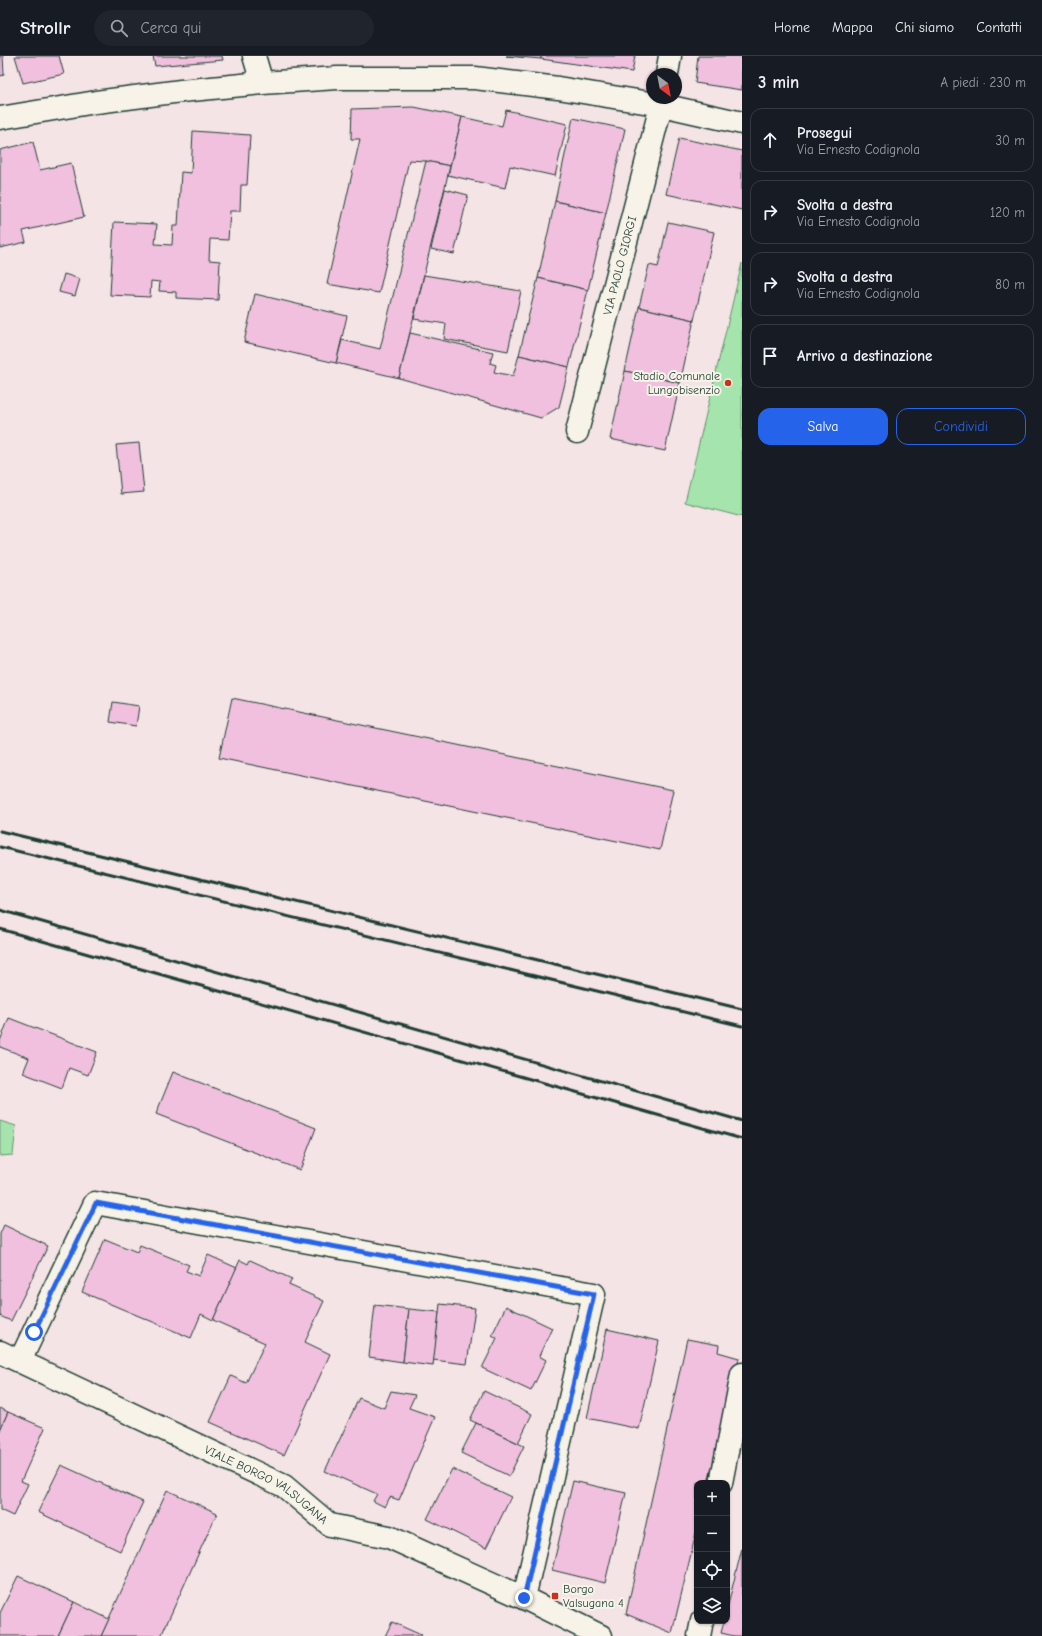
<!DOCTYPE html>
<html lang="it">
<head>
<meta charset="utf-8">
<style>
  :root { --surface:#171b24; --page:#20242c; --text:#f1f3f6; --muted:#9ea1a6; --line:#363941; --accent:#2563eb }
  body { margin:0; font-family:"Comic Neue",sans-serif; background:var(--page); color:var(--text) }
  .controls { position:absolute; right:12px; bottom:12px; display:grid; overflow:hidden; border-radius:8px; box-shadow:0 1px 3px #0004 }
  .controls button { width:36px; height:36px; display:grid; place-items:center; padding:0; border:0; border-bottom:1px solid var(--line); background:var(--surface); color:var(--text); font:20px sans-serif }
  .compass { position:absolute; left:646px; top:12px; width:36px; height:36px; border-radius:50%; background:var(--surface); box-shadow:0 1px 3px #0004; rotate:148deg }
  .stop { position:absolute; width:12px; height:12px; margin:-9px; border:3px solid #2563eb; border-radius:50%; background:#fff }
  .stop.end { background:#2563eb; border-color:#fff; box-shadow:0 1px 4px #0008 }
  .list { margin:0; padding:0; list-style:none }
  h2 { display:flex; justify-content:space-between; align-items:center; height:52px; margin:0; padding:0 16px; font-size:17px }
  h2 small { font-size:13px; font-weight:400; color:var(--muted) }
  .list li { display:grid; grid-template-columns:26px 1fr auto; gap:12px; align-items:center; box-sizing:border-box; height:64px; margin:0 8px 8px; padding:0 8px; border:1px solid var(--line); border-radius:12px }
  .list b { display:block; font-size:15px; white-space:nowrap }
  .list p { margin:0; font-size:13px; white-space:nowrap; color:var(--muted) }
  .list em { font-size:13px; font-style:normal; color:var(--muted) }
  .actions { display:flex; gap:8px; padding:12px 16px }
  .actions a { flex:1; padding:9px 0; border:1px solid var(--accent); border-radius:12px; text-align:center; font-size:14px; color:var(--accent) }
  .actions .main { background:var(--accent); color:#fff }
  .icon { flex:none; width:22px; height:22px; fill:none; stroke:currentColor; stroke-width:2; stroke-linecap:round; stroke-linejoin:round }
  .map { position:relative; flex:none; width:742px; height:1580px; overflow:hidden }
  header { display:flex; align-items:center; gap:24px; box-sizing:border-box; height:56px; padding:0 20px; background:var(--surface); border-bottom:1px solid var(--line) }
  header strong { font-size:19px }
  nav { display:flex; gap:22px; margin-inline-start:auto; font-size:14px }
  .search { width:280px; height:36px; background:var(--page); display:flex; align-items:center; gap:10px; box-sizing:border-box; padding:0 14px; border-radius:22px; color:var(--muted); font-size:15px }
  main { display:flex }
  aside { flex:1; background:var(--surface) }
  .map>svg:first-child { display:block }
  .green { fill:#a5e5ad; stroke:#629170 }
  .building { fill:#f1c0df; stroke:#1f3d34 }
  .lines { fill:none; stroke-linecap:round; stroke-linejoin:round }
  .street-casing { stroke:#1f3d34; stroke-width:25 }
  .secondary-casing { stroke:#1f3d34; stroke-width:25 }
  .street { stroke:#f7f3e8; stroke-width:22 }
  .secondary { stroke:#f7f3e8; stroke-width:22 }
  .rail { stroke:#1f3d34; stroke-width:3 }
  .route { stroke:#2563eb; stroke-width:5 }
  .poi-dot { fill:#c8321e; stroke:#f7f3e8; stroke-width:1.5 }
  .labels { text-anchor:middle; stroke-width:4; stroke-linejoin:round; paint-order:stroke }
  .street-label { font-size:12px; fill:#1f3d34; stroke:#f7f3e8 }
  .poi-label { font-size:12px; fill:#1f3d34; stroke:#f7f3e8; text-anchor:end }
</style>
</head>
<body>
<header>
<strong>Strollr</strong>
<div class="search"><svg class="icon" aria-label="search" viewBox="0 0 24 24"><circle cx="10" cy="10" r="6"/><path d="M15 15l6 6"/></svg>Cerca qui</div>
<nav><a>Home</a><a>Mappa</a><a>Chi siamo</a><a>Contatti</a></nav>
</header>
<main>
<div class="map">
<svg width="742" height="1580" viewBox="0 0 742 1580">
  <rect width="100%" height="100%" fill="#f5e4e5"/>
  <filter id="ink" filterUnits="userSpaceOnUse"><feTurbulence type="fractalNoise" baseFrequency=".025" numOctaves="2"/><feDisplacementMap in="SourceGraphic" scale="8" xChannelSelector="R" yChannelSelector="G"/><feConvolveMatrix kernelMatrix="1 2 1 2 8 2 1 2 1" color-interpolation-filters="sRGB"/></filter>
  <g filter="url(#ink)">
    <!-- green -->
    <g class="green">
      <polygon points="742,207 742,461 685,446"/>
      <polygon points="0,1065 16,1070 13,1099 0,1100"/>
    </g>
    <!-- building -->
    <g class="building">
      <polygon points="0,0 3,0 4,19 0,20"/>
      <polygon points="15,0 59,0 64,18 23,27"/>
      <polygon points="153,0 222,0 223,4 155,10"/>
      <polygon points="506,0 541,0 541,3"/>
      <polygon points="541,0 635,0 632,16 541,3"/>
      <polygon points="698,0 742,0 742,34 695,27"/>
      <polygon points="414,51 462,61 450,110 426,105 409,104 379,237 327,228 360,83 351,83 352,53"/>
      <polygon points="506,54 567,68 555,120 510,110 505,132 448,119 462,61 502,70"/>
      <polygon points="573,62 625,73 606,157 555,145"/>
      <polygon points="193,75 250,79 247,129 241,129 240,155 230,155 228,184 210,183 209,204 220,205 218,244 176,242 176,236 159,235 160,226 151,225 150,241 110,239 114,166 157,168 155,188 172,189 173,170 178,170 181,116 191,117"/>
      <polygon points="679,82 742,95 742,154 666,138"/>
      <polygon points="33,86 40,114 71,107 84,161 23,175 26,186 0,192 0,94"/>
      <polygon points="426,105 450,110 399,322 336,307 342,284 380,293"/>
      <polygon points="445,133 468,139 454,198 431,193"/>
      <polygon points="555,145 606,157 588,234 538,222"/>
      <polygon points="668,166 714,176 694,264 639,251 649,209 658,211"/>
      <polygon points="64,218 80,223 75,240 59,236"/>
      <polygon points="424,219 521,235 508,295 444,283 446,268 414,263"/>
      <polygon points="538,222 588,234 569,311 519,299"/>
      <polygon points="255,238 347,260 336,307 244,286"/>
      <polygon points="639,251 694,264 680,327 625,315"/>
      <polygon points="410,277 493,296 490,307 496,309 494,316 513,320 519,299 569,311 559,351 541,362 399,322"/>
      <polygon points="625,315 680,327 665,395 610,383"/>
      <polygon points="139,387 144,436 121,438 116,389"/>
      <polygon points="232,642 673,734 660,794 219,702"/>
      <polygon points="113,646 139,650 136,670 110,666"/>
      <polygon points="9,962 97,996 88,1019 69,1012 62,1032 23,1017 29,1002 0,991 0,985"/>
      <polygon points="173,1016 316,1072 300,1114 156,1058"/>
      <polygon points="4,1169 48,1190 11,1265 0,1260 0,1178"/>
      <polygon points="105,1183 137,1196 140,1189 189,1209 186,1215 199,1220 208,1199 237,1212 213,1264 201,1258 191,1282 82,1236"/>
      <polygon points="240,1204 248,1208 250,1204 292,1223 289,1229 324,1245 305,1286 330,1298 284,1399 210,1366 231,1320 246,1327 265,1287 213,1264"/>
      <polygon points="440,1248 475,1252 467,1308 433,1304"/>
      <polygon points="375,1249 409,1253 403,1306 369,1301"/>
      <polygon points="506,1250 552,1272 539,1300 546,1304 531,1335 482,1312 497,1282 492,1279"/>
      <polygon points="409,1253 439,1256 433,1310 403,1306"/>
      <polygon points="607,1273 659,1285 639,1373 587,1362"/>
      <polygon points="687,1283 719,1289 718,1296 739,1302 708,1427 697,1427 697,1473 672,1577 626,1558"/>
      <polygon points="391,1335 415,1339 409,1352 435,1361 399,1444 390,1441 385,1451 373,1445 377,1438 325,1415 359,1342 384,1352"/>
      <polygon points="484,1335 532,1358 518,1387 470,1364"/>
      <polygon points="0,1352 8,1356 0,1374"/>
      <polygon points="8,1356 45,1372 21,1425 28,1428 13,1460 0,1454 0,1374"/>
      <polygon points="476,1367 524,1390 509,1420 461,1397"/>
      <polygon points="61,1409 143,1446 120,1495 38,1456"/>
      <polygon points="452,1413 511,1441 486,1492 427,1463"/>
      <polygon points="573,1425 626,1437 605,1527 552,1514"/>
      <polygon points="167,1434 217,1457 161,1580 101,1580"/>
      <polygon points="742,1492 742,1580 734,1580 721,1577 724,1565 727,1565 727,1553"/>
      <polygon points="18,1520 74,1546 58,1580 0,1580 0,1557"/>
      <polygon points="74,1546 109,1563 101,1580 58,1580"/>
      <polygon points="392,1566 421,1579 420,1580 385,1580"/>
    </g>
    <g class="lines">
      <!-- street casing -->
      <g class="street-casing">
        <g id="street">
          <polyline points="254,0 262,27"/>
          <polyline points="667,18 670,0"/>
          <polyline points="0,62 96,46 181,35 262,27 337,22 475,22 558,32 662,49 742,67"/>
          <path id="s1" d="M 577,376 L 663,42"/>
          <polyline points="20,1305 95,1147 594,1238 524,1542"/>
          <polyline points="721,1427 742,1318"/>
          <polyline points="699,1580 702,1565"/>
        </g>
      </g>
      <!-- secondary casing -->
      <g class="secondary-casing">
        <g id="secondary">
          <path id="s2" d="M 0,1296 L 284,1430 L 330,1469 L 389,1481 L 524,1542 L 601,1580"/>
        </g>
      </g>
      <!-- street -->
      <use href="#street" class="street"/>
      <!-- secondary -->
      <use href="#secondary" class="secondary"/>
      <!-- rail -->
      <g class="rail">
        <polyline points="0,775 742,953"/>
        <polyline points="0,791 742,970"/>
        <polyline points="0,854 742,1065"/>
        <polyline points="0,873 742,1083"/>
      </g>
    </g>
  </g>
  <g class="lines" filter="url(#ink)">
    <!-- route -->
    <polyline class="route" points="34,1276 96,1147 594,1238 524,1542"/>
  </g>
  <!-- markers -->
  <g class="poi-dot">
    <circle cx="728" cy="327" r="4"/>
    <rect x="551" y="1536" width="8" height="8" rx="2"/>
  </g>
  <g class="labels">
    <!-- street labels -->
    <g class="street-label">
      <text dy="4" stroke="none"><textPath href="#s1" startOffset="172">VIA PAOLO GIORGI</textPath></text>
      <text dy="4" stroke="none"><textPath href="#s2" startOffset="298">VIALE BORGO VALSUGANA</textPath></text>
    </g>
    <!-- poi labels -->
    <g class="poi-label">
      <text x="720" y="324">Stadio Comunale<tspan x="720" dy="14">Lungobisenzio</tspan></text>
      <text x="563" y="1537" text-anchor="start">Borgo<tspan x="563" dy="14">Valsugana 4</tspan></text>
    </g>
  </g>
</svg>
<div class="controls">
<button>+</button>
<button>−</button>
<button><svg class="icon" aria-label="locate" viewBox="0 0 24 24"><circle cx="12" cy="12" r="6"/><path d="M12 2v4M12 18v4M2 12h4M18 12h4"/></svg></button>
<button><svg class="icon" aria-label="layers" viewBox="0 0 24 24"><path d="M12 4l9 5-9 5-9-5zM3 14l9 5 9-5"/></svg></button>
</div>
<svg class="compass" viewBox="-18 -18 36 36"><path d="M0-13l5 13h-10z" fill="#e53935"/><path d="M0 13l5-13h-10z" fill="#9ea1a6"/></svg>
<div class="stop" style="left:34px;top:1276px"></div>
<div class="stop end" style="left:524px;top:1542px"></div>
</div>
<aside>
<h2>3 min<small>A piedi · 230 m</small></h2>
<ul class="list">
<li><svg class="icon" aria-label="ahead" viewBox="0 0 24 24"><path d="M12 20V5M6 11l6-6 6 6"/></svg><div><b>Prosegui</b><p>Via Ernesto Codignola</p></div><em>30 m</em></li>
<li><svg class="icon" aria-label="right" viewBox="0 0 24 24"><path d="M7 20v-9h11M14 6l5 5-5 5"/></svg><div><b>Svolta a destra</b><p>Via Ernesto Codignola</p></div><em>120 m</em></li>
<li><svg class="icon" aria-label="right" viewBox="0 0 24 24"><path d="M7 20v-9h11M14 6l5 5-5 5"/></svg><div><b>Svolta a destra</b><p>Via Ernesto Codignola</p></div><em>80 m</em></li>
<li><svg class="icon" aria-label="arrive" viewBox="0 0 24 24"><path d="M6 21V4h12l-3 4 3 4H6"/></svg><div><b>Arrivo a destinazione</b></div></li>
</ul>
<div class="actions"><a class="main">Salva</a><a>Condividi</a></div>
</aside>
</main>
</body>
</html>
